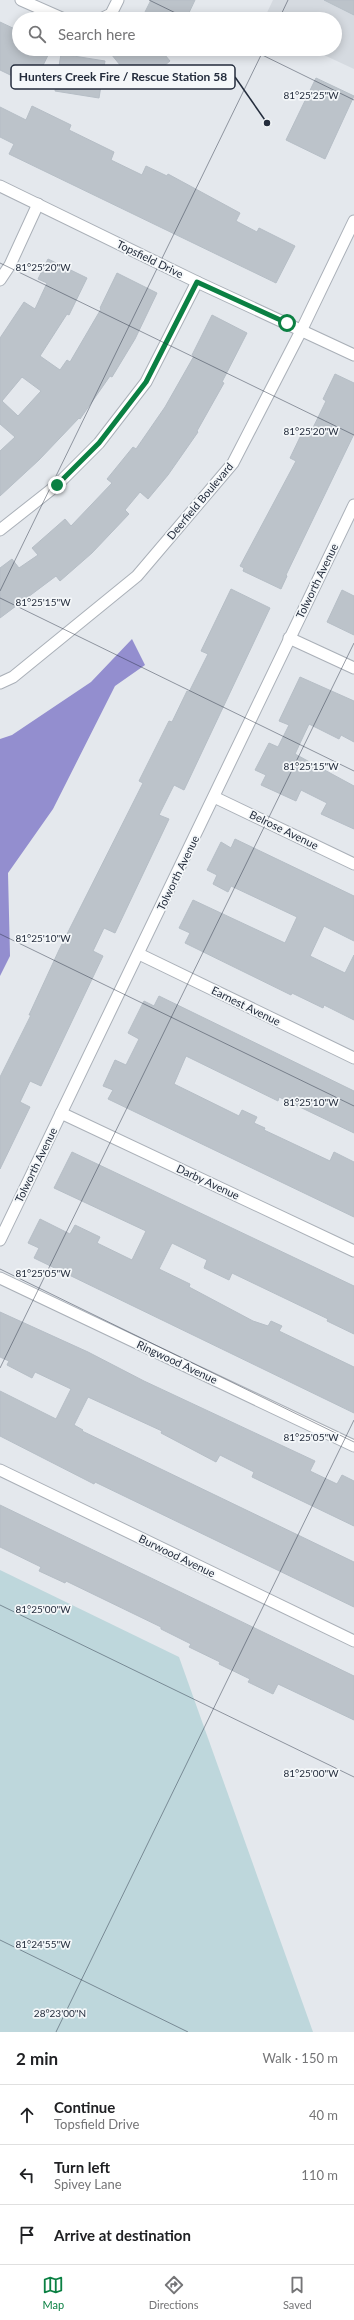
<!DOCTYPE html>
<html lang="en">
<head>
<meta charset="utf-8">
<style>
  :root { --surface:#fff; --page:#f6f6f6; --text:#202124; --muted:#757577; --line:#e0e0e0; --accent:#0b8043 }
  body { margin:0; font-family:Lato,sans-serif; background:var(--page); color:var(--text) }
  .stop { position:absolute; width:12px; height:12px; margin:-9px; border:3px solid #0b8043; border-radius:50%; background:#fff }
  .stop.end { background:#0b8043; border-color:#fff; box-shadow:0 1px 4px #0008 }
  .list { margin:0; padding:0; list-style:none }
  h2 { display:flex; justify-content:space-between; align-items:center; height:52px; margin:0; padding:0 16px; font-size:17px }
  h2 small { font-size:13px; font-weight:400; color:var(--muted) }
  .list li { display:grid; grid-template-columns:26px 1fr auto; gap:12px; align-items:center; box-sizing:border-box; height:60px; padding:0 16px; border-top:1px solid var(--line) }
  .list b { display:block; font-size:15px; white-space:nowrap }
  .list p { margin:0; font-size:13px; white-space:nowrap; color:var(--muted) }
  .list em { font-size:13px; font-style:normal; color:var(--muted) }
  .icon { flex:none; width:22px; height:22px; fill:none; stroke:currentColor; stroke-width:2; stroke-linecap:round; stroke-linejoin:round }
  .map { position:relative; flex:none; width:354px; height:2032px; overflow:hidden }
  .search { position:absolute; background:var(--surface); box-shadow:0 2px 10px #0003; left:12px; right:12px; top:12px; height:44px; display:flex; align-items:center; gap:10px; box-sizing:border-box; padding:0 14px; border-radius:22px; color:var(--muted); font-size:15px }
  .sheet { height:232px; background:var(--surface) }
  nav { display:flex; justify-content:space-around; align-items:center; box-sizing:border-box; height:56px; border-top:1px solid var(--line); background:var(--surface); font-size:11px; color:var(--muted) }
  nav a { display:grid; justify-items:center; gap:2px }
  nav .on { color:var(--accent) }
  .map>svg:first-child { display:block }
  .built { fill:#d5dae0 }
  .green { fill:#bed7dc }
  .water { fill:#938ecf }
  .building { fill:#bcc3ca; stroke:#b6bec6; fill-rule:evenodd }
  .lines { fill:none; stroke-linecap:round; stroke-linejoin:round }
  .minor-casing { stroke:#aab0b8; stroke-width:13 }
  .tertiary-casing { stroke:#aab0b8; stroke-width:13 }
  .minor { stroke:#fff; stroke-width:11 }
  .tertiary { stroke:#fff; stroke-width:11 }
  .route { stroke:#0b8043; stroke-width:5 }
  .ticks { fill:none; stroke:#242d3d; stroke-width:1; stroke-opacity:0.45 }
  .labels { text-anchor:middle; stroke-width:3.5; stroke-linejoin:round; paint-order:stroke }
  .street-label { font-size:11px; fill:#242d3d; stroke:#f4f7f9 }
  .ticks-label { font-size:10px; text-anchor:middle; fill:#242d3d; stroke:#f4f7f9; stroke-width:3.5; stroke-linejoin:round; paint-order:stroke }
  .leader { fill:none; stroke:#242d3d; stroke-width:1.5 }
  .callout-dot { fill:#242d3d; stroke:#f4f7f9; stroke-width:1.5 }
  .callout { fill:#f4f7f9; stroke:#242d3d; stroke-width:1.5 }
  .callout-label { font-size:12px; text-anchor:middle; font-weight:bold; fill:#242d3d }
</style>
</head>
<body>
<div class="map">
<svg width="354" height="2032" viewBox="0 0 354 2032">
  <rect width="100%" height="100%" fill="#e4e8ed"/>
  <!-- built -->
  <polygon class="built" points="273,0 354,0 354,69 311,49 335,49 335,19 264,19"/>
  <!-- green -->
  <polygon class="green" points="0,1570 179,1657 313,2032 0,2032"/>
  <!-- water -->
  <polygon class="water" points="132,639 145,665 115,686 53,809 8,873 10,956 0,976 0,739 12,735 91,682"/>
  <!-- building -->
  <g class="building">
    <polygon points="151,0 195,0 186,19 154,19 144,14"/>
    <polygon points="324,0 354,0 354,15"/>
    <polygon points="0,22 19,31 19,49 51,49 33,86 0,70"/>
    <polygon points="107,49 160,49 170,61 138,87"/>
    <polygon points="61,54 105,61 99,98 55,91"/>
    <polygon points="316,78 354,96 325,159 286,140"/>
    <polygon points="32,106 71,125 69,130 114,152 111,160 142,175 146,166 167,176 168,174 240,213 236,221 257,232 259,228 295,246 276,283 9,154 14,144 0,137 0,107 26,120"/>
    <path d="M 48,259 L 87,278 L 69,315 L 67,314 L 40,356 L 60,370 L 67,360 L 70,362 L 101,309 L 100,308 L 117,273 L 157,293 L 135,339 L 112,377 L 110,376 L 80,419 L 79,418 L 39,460 L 0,496 L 0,451 L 15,437 L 0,424 L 0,338 L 24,302 L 35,309 L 47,283 L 38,279 ZM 22,377 L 41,391 L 18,416 L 2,401 Z"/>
    <polygon points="212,315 247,333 222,382 224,383 197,431 198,432 168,475 148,499 140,492 125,510 129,514 92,553 60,581 56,576 0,618 0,568 12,559 19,568 38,555 32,548 65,519 71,526 112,483 107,479 133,447 136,449 165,407 194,356 192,355"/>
    <polygon points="335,374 354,383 354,434 286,575 287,576 281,589 243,571 244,568 240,566 296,461 290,458 302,433 309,436 326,401 323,399"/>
    <polygon points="231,589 270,608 184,790 174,785 159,815 169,819 115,933 104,928 93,951 103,956 41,1086 30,1081 20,1102 30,1107 0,1169 0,1077 31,1015 29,1015 59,950 143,783 139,781 169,721 172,722 187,691 189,692 208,654 201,651"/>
    <polygon points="342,590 354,596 354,635 327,622"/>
    <polygon points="300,677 354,701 354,742 341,735 339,739 309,724 295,754 354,786 354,829 321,814 327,803 301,790 296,801 261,785 266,775 255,770 269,743 278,747 289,725 279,721"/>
    <polygon points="235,839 354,896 354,941 324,926 310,956 345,973 354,955 354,1020 324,1005 323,1008 292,993 291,995 185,943 190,933 179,928 193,900 285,943 297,917 231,886 228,892 213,884 217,875 207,870 221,842 231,848"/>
    <polygon points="159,996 354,1091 354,1133 279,1097 278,1101 186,1056 174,1084 239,1116 242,1110 257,1117 254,1123 265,1128 264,1130 330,1161 334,1152 354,1162 354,1217 108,1099 113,1090 103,1086 115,1060 126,1065 139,1039 128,1033 144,1001 154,1006"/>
    <polygon points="72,1152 354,1286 354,1334 327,1321 328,1319 232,1273 229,1280 204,1268 207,1260 172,1243 159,1269 190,1284 189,1287 253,1321 268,1326 271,1321 282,1326 279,1331 354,1367 354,1413 34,1258 39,1248 28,1243 40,1219 70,1234 75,1225 100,1237 97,1243 132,1260 146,1231 54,1188"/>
    <polygon points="0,1312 88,1352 144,1381 315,1461 310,1471 337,1484 342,1475 354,1481 354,1526 252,1477 254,1472 220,1455 216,1462 161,1433 162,1431 88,1397 74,1425 83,1430 82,1431 354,1562 354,1607 95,1482 94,1484 0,1436 0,1391 56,1419 71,1389 35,1372 32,1378 7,1365 9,1361 0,1357"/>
    <polygon points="0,1505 354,1676 354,1720 278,1684 273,1694 248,1682 250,1679 219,1664 220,1662 189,1647 191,1644 161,1629 161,1627 66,1581 65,1583 39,1571 41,1567 0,1547"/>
  </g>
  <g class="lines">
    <!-- minor casing -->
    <g class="minor-casing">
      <g id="minor">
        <polyline points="21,0 64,19"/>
        <polyline points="101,19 111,14 118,0"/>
        <polyline points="0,186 197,282 354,355"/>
        <polyline points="0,280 10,265 38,204"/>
        <polyline points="0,530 57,485 99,443 146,382 197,282"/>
        <polyline points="289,638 354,668"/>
        <polyline points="214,797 354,864"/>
        <polyline points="139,954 354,1058"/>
        <polyline points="61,1113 354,1251"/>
        <polyline points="0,1240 354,505"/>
        <polyline points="0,1278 354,1446"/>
        <polyline points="0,1470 354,1641"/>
      </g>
    </g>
    <!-- tertiary casing -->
    <g class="tertiary-casing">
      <polyline id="tertiary" points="0,683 13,677 137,576 233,463 302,329 354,221"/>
    </g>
    <!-- minor -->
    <use href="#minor" class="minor"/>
    <!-- tertiary -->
    <use href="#tertiary" class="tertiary"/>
  </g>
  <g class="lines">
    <!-- route -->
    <polyline class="route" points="57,485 99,443 146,382 197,282 287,323"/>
  </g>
  <!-- ticks -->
  <path class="ticks" d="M 149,0 L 188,19M 279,19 L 288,0M 250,49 L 354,100M 0,263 L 354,435M 0,591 L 264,49M 0,598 L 354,771M 0,934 L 354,1106M 0,1269 L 354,1442M 0,1368 L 354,643M 0,1605 L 354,1777M 0,1940 L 188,2032M 56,2032 L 354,1420"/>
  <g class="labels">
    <!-- street labels -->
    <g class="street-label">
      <text transform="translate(150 259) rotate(26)" y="4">Topsfield Drive</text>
      <text transform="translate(200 501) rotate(-50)" y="4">Deerfield Boulevard</text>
      <text transform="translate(317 581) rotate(-64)" y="4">Tolworth Avenue</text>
      <text transform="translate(284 830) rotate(26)" y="4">Belrose Avenue</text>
      <text transform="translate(178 873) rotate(-64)" y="4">Tolworth Avenue</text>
      <text transform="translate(246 1006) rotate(26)" y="4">Earnest Avenue</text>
      <text transform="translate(36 1165) rotate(-64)" y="4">Tolworth Avenue</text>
      <text transform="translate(208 1182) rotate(25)" y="4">Darby Avenue</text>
      <text transform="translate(177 1362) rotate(25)" y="4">Ringwood Avenue</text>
      <text transform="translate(177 1556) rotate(26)" y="4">Burwood Avenue</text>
    </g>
  </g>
  <g class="ticks-label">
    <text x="311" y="99">81°25'25"W</text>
    <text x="43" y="271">81°25'20"W</text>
    <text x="311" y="435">81°25'20"W</text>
    <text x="43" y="606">81°25'15"W</text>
    <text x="311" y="770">81°25'15"W</text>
    <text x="43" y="942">81°25'10"W</text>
    <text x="311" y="1106">81°25'10"W</text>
    <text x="43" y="1277">81°25'05"W</text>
    <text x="311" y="1441">81°25'05"W</text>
    <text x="43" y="1613">81°25'00"W</text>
    <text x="311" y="1777">81°25'00"W</text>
    <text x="43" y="1948">81°24'55"W</text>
    <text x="60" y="2017">28°23'00"N</text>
  </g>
  <!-- callouts -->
  <path class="leader" d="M267 123L235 77"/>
  <circle class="callout-dot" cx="267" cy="123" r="4"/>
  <rect class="callout" x="11" y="65" width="224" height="24" rx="4"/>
  <g class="callout-label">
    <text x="123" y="81">Hunters Creek Fire / Rescue Station 58</text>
  </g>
</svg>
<div class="stop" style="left:287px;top:323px"></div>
<div class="stop end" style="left:57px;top:485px"></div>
<div class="search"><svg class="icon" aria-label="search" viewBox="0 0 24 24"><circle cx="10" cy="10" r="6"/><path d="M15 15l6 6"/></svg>Search here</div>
</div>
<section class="sheet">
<h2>2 min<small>Walk · 150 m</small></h2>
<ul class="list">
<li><svg class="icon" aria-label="ahead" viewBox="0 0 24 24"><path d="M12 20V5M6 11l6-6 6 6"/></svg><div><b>Continue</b><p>Topsfield Drive</p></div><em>40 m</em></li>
<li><svg class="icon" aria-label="left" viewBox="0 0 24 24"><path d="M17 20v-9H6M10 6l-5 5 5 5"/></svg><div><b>Turn left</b><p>Spivey Lane</p></div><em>110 m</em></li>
<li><svg class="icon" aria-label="arrive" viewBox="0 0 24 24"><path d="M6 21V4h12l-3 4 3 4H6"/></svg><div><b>Arrive at destination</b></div></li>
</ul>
</section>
<nav>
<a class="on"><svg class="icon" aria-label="map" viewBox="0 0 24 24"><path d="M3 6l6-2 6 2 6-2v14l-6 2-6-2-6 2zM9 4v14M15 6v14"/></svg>Map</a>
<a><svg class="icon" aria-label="directions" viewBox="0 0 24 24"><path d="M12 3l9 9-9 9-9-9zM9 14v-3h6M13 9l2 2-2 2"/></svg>Directions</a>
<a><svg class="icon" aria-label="saved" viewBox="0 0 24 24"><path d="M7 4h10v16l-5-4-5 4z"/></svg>Saved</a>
</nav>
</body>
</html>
